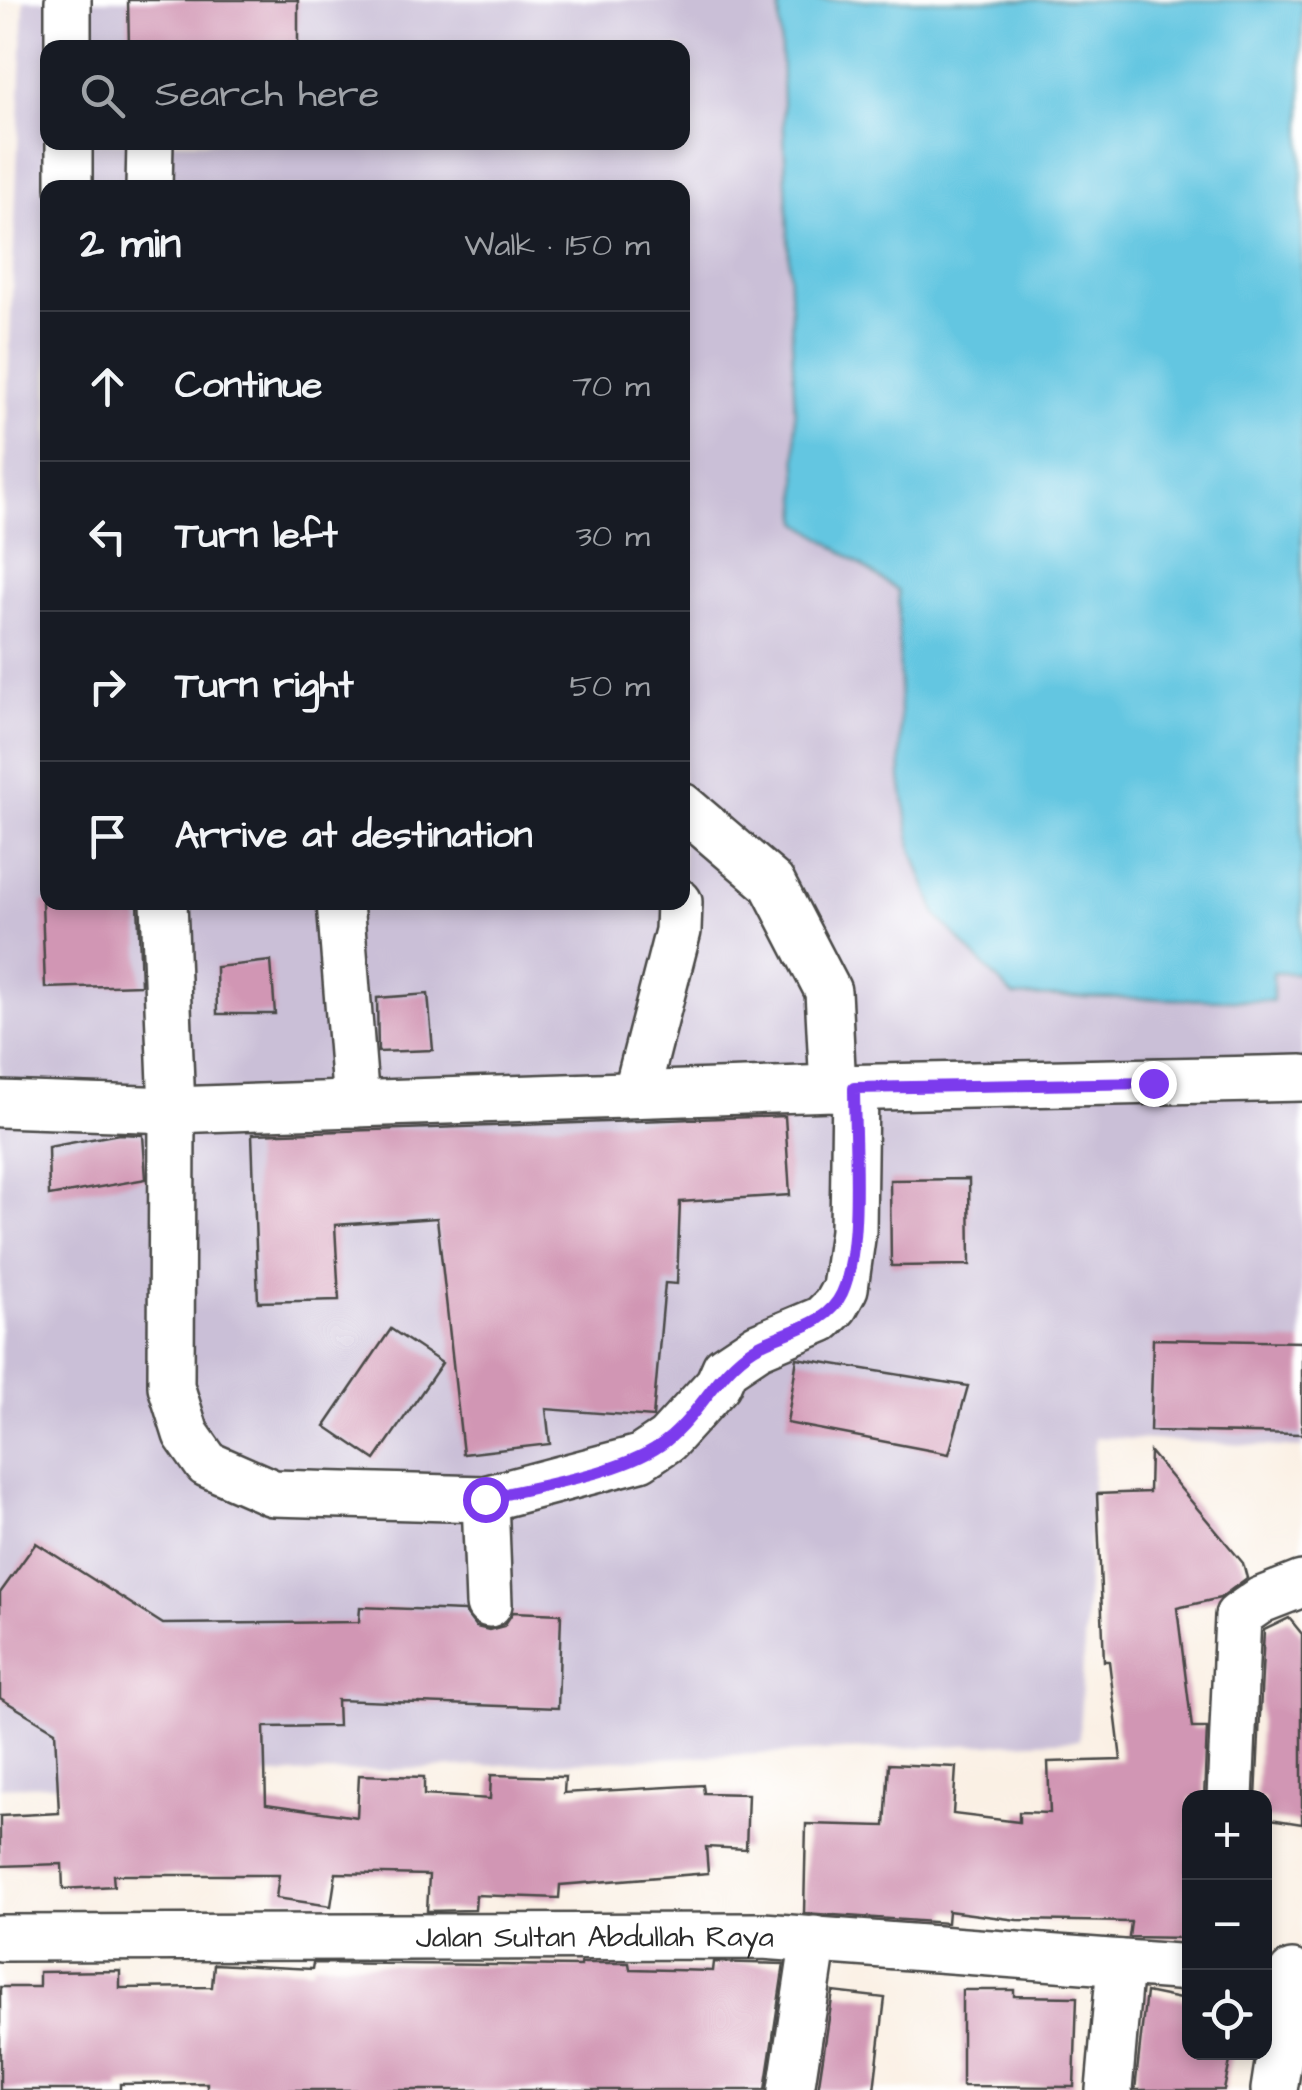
<!DOCTYPE html>
<html lang="en">
<head>
<meta charset="utf-8">
<style>
  :root { --surface:#171b24; --page:#20242c; --text:#f1f3f6; --muted:#9ea1a6; --line:#363941 }
  body { margin:0; font-family:"Architects Daughter",sans-serif; background:var(--page); color:var(--text) }
  .controls { position:absolute; right:30px; bottom:30px; display:grid; overflow:hidden; border-radius:20px; box-shadow:0 5px 15px #0003 }
  .controls button { width:90px; height:90px; display:grid; place-items:center; padding:0; border:0; border-bottom:2px solid var(--line); background:var(--surface); color:var(--text); font:50px sans-serif }
  .stop { position:absolute; width:30px; height:30px; margin:-22px; border:8px solid #7c3aed; border-radius:50%; background:#fff }
  .stop.end { background:#7c3aed; border-color:#fff; box-shadow:0 2px 10px #0008 }
  .list { margin:0; padding:0; list-style:none }
  h2 { display:flex; justify-content:space-between; align-items:center; height:130px; margin:0; padding:0 40px; font-size:42px }
  h2 small { font-size:32px; font-weight:400; color:var(--muted) }
  .list li { display:grid; grid-template-columns:65px 1fr auto; gap:30px; align-items:center; box-sizing:border-box; height:150px; padding:0 40px; border-top:2px solid var(--line) }
  .list b { display:block; font-size:38px; white-space:nowrap }
  .list em { font-size:32px; font-style:normal; color:var(--muted) }
  .icon { flex:none; width:55px; height:55px; fill:none; stroke:currentColor; stroke-width:2; stroke-linecap:round; stroke-linejoin:round }
  .map { position:relative; flex:none; width:1302px; height:2090px; overflow:hidden }
  .search { position:absolute; background:var(--surface); box-shadow:0 5px 15px #0003; left:40px; top:40px; width:650px; height:110px; display:flex; align-items:center; gap:25px; box-sizing:border-box; padding:0 35px; border-radius:20px; color:var(--muted); font-size:38px }
  .panel { position:absolute; background:var(--surface); box-shadow:0 5px 15px #0003; left:40px; top:180px; width:650px; height:730px; border-radius:20px }
  .map>svg:first-child { display:block }
  .industrial { fill:#cabfd7; fill-rule:evenodd }
  .water { fill:#63c6e1; stroke:#477886; stroke-width:2.5 }
  .building { fill:#d196b4 }
  .lines { fill:none; stroke-linecap:round; stroke-linejoin:round }
  .minor-casing { stroke:#4a4947; stroke-width:50 }
  .minor { stroke:#fff; stroke-width:45 }
  .route { stroke:#7c3aed; stroke-width:12 }
  .labels { text-anchor:middle; stroke-width:8; stroke-linejoin:round; paint-order:stroke }
  .street-label { font-size:30px; fill:#2b2b2b; stroke:#fff }
</style>
</head>
<body>
<div class="map">
<svg width="1302" height="2090" viewBox="0 0 1302 2090">
  <rect width="100%" height="100%" fill="#fff"/>
  <filter id="ink" filterUnits="userSpaceOnUse"><feTurbulence type="fractalNoise" baseFrequency=".01" numOctaves="2"/><feDisplacementMap in="SourceGraphic" scale="20" xChannelSelector="R" yChannelSelector="G"/><feConvolveMatrix kernelMatrix="1 2 1 2 8 2 1 2 1" color-interpolation-filters="sRGB"/></filter>
  <filter id="wash" filterUnits="userSpaceOnUse"><feTurbulence type="fractalNoise" baseFrequency=".0048" numOctaves="4" result="noise"/><feDisplacementMap in="SourceGraphic" scale="40" xChannelSelector="R" yChannelSelector="G"/><feGaussianBlur stdDeviation="2.25" result="paint"/><feColorMatrix in="noise" values="0 0 0 0 0 0 0 0 0 0 0 0 0 0 0 0 0 1.4 0 .05"/><feComposite in="paint" operator="in"/></filter>
  <g filter="url(#wash)">
    <rect width="100%" height="100%" fill="#faf0e4"/>
    <!-- industrial -->
    <path class="industrial" d="M 24,0 L 779,0 L 799,522 L 898,590 L 901,779 L 1273,1000 L 1273,972 L 1302,973 L 1302,1448 L 1095,1437 L 1079,1740 L 0,1787 L 0,585 ZM 48,48 L 682,48 L 682,142 L 48,142 ZM 48,188 L 682,188 L 682,902 L 48,902 Z"/>
    <!-- water -->
    <polygon class="water" points="1302,0 1302,973 1273,973 1273,1001 1013,996 937,916 912,849 901,779 898,591 799,522 779,0"/>
    <g id="blocks">
      <!-- building -->
      <g class="building">
        <polygon points="128,0 298,0 298,48 129,48"/>
        <polygon points="42,902 138,902 141,985 45,988"/>
        <polygon points="271,961 275,1014 217,1014 216,967"/>
        <polygon points="428,994 433,1050 378,1052 377,998"/>
        <polygon points="785,1116 790,1195 680,1202 677,1284 665,1283 653,1417 546,1409 550,1444 463,1454 437,1218 335,1225 339,1300 258,1302 252,1134"/>
        <polygon points="119,1134 143,1135 146,1179 49,1196 48,1147"/>
        <polygon points="969,1179 970,1265 891,1266 890,1180"/>
        <polygon points="391,1329 442,1363 375,1460 325,1426"/>
        <polygon points="1153,1339 1302,1342 1302,1434 1150,1431"/>
        <polygon points="797,1358 968,1386 949,1454 787,1423"/>
        <polygon points="1150,1452 1243,1563 1247,1578 1220,1598 1177,1608 1192,1728 1207,1728 1204,1798 1190,1798 1190,1938 1129,1937 1131,1922 1017,1920 948,1911 947,1923 804,1913 806,1824 885,1826 889,1764 956,1767 953,1814 1019,1822 1019,1812 1050,1813 1048,1762 1121,1760 1109,1661 1104,1661 1097,1494 1149,1492"/>
        <polygon points="36,1543 163,1624 359,1622 360,1607 464,1611 476,1627 489,1630 504,1626 513,1612 561,1614 558,1708 337,1700 338,1726 264,1727 266,1804 357,1817 359,1775 424,1777 424,1795 490,1799 491,1775 565,1777 564,1793 703,1785 704,1793 748,1794 746,1849 706,1847 708,1873 560,1885 559,1898 476,1895 475,1910 427,1911 429,1875 336,1873 331,1906 276,1898 279,1875 113,1875 114,1886 63,1889 62,1864 0,1866 0,1816 59,1813 55,1731 0,1698 0,1593"/>
        <polygon points="1289,1618 1302,1634 1302,1824 1264,1818 1264,1798 1256,1798 1264,1630"/>
        <polygon points="714,1962 784,1964 765,2090 207,2090 207,2083 120,2084 120,2090 0,2090 0,1987 39,1987 39,1972 120,1971 120,1988 212,1987 214,1964 312,1969 313,1963 581,1966 581,1963 629,1963 630,1969 713,1971"/>
        <polygon points="962,1990 1014,1990 1014,1996 1077,1997 1074,2087 962,2086"/>
        <polygon points="833,1992 885,1998 874,2090 818,2090"/>
        <polygon points="1146,1992 1190,2001 1190,2052 1232,2052 1224,2090 1135,2090"/>
      </g>
    </g>
  </g>
  <g filter="url(#ink)">
    <use href="#blocks" fill-opacity="0" stroke="#4a4947" stroke-width="2.5"/>
    <g class="lines">
      <!-- minor casing -->
      <g class="minor-casing">
        <g id="minor">
          <polyline points="68,0 68,48"/>
          <polyline points="69,142 69,188"/>
          <polyline points="149,188 150,142"/>
          <polyline points="682,806 772,883 828,991 833,1088"/>
          <polyline points="164,902 172,1110 171,1386 186,1434 207,1464 273,1493 485,1499 640,1458 667,1440 718,1384 725,1368 758,1346 822,1319 835,1306 845,1288 853,1231 855,1088"/>
          <polyline points="340,902 356,1104"/>
          <polyline points="636,1094 678,931 679,902"/>
          <polyline points="0,1104 172,1110 833,1088 1302,1078"/>
          <polyline points="485,1499 489,1604"/>
          <polyline points="1230,1798 1238,1616 1261,1600 1302,1584"/>
          <path id="s1" d="M 0,1938 L 763,1936 L 1190,1968"/>
          <polyline points="791,2090 814,1939"/>
          <polyline points="1109,2090 1120,1963"/>
          <polyline points="1274,2090 1292,1973"/>
        </g>
      </g>
      <!-- minor -->
      <use href="#minor" class="minor"/>
    </g>
  </g>
  <g class="lines" filter="url(#ink)">
    <!-- route -->
    <path class="route" d="M 485,1499 C 537,1485 625,1474 666,1441 C 701,1413 717,1371 754,1348 C 784,1330 826,1328 842,1293 C 863,1248 854,1140 854,1088 L 1153,1083"/>
  </g>
  <g class="labels">
    <!-- street labels -->
    <g class="street-label">
      <text dy="10" stroke="none"><textPath href="#s1" startOffset="595">Jalan Sultan Abdullah Raya</textPath></text>
    </g>
  </g>
</svg>
<div class="controls">
<button>+</button>
<button>−</button>
<button><svg class="icon" aria-label="locate" viewBox="0 0 24 24"><circle cx="12" cy="12" r="6"/><path d="M12 2v4M12 18v4M2 12h4M18 12h4"/></svg></button>
</div>
<div class="stop" style="left:485px;top:1499px"></div>
<div class="stop end" style="left:1153px;top:1083px"></div>
<div class="search"><svg class="icon" aria-label="search" viewBox="0 0 24 24"><circle cx="10" cy="10" r="6"/><path d="M15 15l6 6"/></svg>Search here</div>
<section class="panel">
<h2>2 min<small>Walk · 150 m</small></h2>
<ul class="list">
<li><svg class="icon" aria-label="ahead" viewBox="0 0 24 24"><path d="M12 20V5M6 11l6-6 6 6"/></svg><div><b>Continue</b></div><em>70 m</em></li>
<li><svg class="icon" aria-label="left" viewBox="0 0 24 24"><path d="M17 20v-9H6M10 6l-5 5 5 5"/></svg><div><b>Turn left</b></div><em>30 m</em></li>
<li><svg class="icon" aria-label="right" viewBox="0 0 24 24"><path d="M7 20v-9h11M14 6l5 5-5 5"/></svg><div><b>Turn right</b></div><em>50 m</em></li>
<li><svg class="icon" aria-label="arrive" viewBox="0 0 24 24"><path d="M6 21V4h12l-3 4 3 4H6"/></svg><div><b>Arrive at destination</b></div></li>
</ul>
</section>
</div>
</body>
</html>
